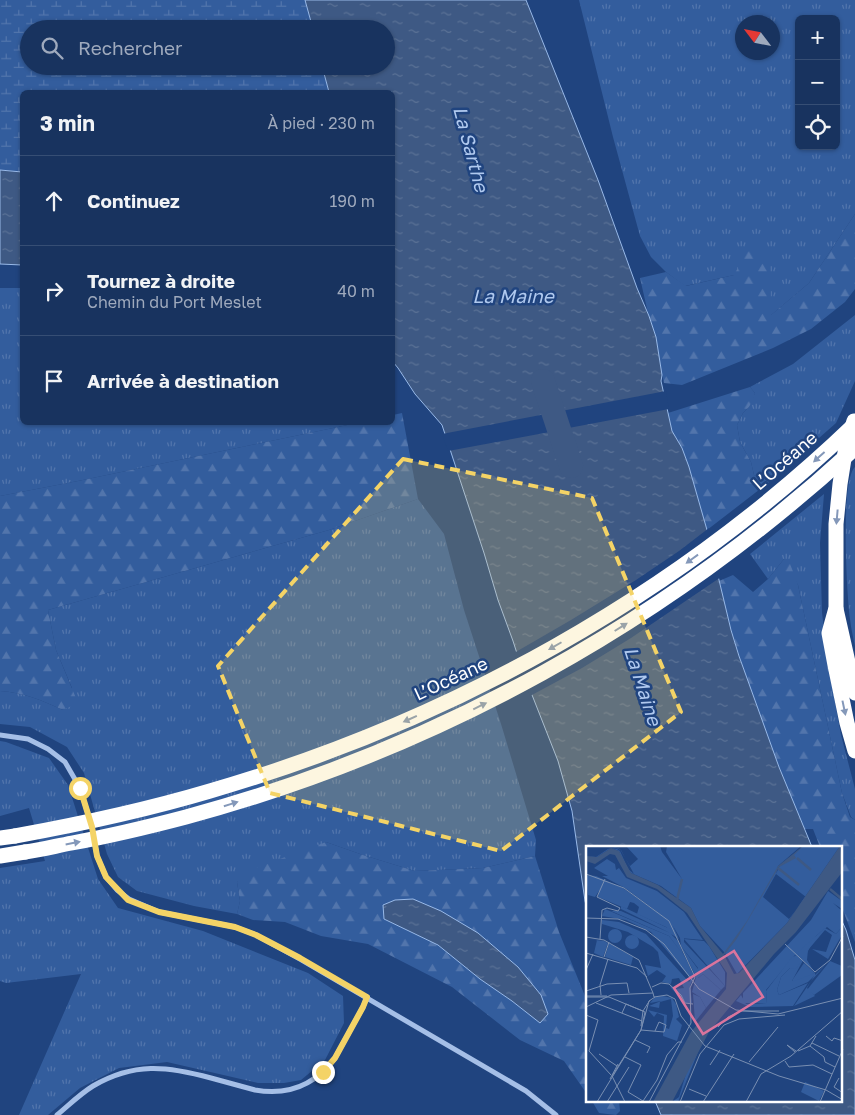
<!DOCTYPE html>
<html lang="fr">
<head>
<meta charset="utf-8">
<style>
  :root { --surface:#18335f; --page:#213b65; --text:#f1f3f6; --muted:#9faabd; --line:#364e74 }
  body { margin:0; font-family:"Golos Text",sans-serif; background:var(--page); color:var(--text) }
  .controls { position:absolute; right:15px; top:15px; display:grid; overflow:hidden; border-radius:8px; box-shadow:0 1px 4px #0004 }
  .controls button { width:45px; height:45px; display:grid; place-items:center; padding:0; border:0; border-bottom:1px solid var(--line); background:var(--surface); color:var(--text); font:25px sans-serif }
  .compass { position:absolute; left:735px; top:15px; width:45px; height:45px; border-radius:50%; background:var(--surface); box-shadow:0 1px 4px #0004; rotate:302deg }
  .stop { position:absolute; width:15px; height:15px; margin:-11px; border:4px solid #f4d366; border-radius:50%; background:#fff }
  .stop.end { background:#f4d366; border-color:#fff; box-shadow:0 1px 5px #0008 }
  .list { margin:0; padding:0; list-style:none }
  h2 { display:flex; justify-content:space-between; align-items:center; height:65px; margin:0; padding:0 20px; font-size:21px }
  h2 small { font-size:16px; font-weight:400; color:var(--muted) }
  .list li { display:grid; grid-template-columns:32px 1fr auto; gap:15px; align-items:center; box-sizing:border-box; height:90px; padding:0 20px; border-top:1px solid var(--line) }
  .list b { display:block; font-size:19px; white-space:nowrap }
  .list p { margin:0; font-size:16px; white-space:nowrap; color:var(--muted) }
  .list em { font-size:16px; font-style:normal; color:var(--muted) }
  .icon { flex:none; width:28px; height:28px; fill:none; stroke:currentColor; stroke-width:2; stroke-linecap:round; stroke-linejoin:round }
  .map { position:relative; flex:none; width:855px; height:1115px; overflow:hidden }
  .search { position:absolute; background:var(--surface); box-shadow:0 1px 4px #0004; left:20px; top:20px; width:375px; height:55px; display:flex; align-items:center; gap:12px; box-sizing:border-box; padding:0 18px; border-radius:28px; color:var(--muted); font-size:19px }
  .panel { position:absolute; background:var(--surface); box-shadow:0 1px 4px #0004; left:20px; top:90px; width:375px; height:335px; border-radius:8px }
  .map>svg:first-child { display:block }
  .grass { fill:url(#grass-tufts); fill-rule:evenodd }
  .forest { fill:url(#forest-firs); fill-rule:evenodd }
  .wetland { fill:url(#wetland-marsh) }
  .water { fill:url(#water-ripples); stroke:#98b9e8; fill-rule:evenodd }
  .pier { fill:#20447f }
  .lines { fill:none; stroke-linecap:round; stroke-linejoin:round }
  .river { stroke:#3e5984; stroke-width:24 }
  .minor { stroke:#a5bfe7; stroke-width:5 }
  .motorway { stroke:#fff; stroke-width:15 }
  .motorway-bridge { stroke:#fff; stroke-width:15 }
  .oneway { fill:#8498b9 }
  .route { stroke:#f4d366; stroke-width:6 }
  .marked { fill:#f4d366; fill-opacity:0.2; stroke:#f4d366; stroke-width:4; stroke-dasharray:10 6; stroke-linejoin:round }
  .labels { text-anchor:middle; stroke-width:5; stroke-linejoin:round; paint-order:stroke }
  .street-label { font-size:18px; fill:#fff; stroke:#20447f }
  .water-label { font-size:19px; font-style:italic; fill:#b0c9ef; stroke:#20447f }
  .inset-river { fill:none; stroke:#3e5984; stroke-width:2.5 }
  .inset-road { fill:none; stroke:#798fb2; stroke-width:1 }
  .view { fill:#da749d; fill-opacity:0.15; stroke:#da749d; stroke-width:2.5 }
  .inset-edge { fill:none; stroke:#fff; stroke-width:2.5 }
</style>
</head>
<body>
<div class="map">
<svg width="855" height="1115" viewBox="0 0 855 1115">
  <defs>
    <pattern id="grass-tufts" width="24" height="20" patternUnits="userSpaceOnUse" patternTransform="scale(1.25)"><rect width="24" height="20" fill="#335d9d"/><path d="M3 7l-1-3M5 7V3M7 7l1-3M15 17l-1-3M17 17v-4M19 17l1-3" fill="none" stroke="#5275ac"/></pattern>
    <pattern id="forest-firs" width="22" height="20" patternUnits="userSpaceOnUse" patternTransform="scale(1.25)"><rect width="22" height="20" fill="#335d9d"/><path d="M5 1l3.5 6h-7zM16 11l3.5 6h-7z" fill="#5275ac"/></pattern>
    <pattern id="wetland-marsh" width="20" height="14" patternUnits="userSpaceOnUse" patternTransform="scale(1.25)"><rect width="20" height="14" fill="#335d9d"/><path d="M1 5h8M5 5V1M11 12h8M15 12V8" fill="none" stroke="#5275ac"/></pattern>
    <pattern id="water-ripples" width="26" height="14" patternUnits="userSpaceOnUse" patternTransform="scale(1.25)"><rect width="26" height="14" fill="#3e5984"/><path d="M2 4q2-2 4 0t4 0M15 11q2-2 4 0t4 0" fill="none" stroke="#5b7296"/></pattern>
  </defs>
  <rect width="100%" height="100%" fill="#20447f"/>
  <!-- grass -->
  <g class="grass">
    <path d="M 579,0 L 855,0 L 855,214 L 809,283 L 770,316 L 734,275 L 685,286 L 666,272 L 651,257 L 640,236 L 613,137 ZM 799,19 L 836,19 L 836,146 L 799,146 ZM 742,22 L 772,22 L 772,52 L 742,52 Z"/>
    <polygon points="0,288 22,288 22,422 357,423 78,481 0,496"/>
    <polygon points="855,315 855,381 836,423 768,483 754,475 751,462 740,442 737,425 743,413 749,407 755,393 750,387 793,364"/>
    <path d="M 855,467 L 855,646 C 853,637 851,628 850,619 C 847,596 840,480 855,467 Z"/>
    <polygon points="824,494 820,543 822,613 829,669 841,735 855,789 855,820 851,817 842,793 798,585 784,559 768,579 750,554"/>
    <path d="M 418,499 L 444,534 L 464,610 L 501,724 L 536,840 L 535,856 L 483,868 L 415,871 L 363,855 L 326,842 L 237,882 L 240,901 L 237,914 L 194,906 L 137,891 L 118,877 L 107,854 L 84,773 L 67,747 L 30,727 L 0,724 L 0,691 C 22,692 44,701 63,710 L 72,688 L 56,650 L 48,610 L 329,530 Z"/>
    <polygon points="0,741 6,742 49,758 68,785 98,879 118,908 203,931 308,973 343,996 344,1023 325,1060 301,1080 284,1083 258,1083 167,1062 119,1068 80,1088 48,1115 19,1115 81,974 6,983 0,981 0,868 45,861 29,808 0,816"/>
  </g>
  <!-- forest -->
  <g class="forest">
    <polygon points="855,214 855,289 845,302 811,329 773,348 682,385 664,383 640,278 666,272 686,286 734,275 747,251 770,252 771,315 809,283"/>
    <polygon points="750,387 755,393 753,400 749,407 743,413 737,425 740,442 751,462 754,475 768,483 707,530 689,467 682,448 672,431 668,413"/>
    <path d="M 402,413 L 418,499 L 329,530 L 48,610 L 56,650 L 78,703 L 63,710 C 44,701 22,692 0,691 L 0,496 L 78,481 L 357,423 L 392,422 L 393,415 Z"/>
    <path d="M 784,559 L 789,561 L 798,585 L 842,793 L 850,817 L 855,820 L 855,942 L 841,905 L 841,848 L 820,847 L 813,829 L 804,829 C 778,765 752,699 732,632 C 727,615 723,598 719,581 L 733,575 L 753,592 L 768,579 Z"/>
    <path d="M 326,842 L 363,855 L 415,871 L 483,868 L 535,856 L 559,932 L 587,1001 L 587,1094 L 564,1061 L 520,1040 L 452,987 L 368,944 L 321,936 L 285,922 L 253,920 L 237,914 L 240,901 L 237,882 L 250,870 ZM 413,899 L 540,1022 L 512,1001 L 480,979 L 438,945 L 384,919 Z"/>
    <polygon points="592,1101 619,1101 620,1111 616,1115 599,1113"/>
  </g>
  <!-- wetland -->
  <polygon class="wetland" points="0,0 305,0 313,29 29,29 29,66 322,66 329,92 22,92 22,172 0,170"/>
  <!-- water -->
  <g class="water">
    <path d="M 305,0 L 526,0 L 598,180 L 637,288 L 649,316 L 656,337 L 662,375 L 661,381 L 672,431 L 682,448 L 689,467 L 707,530 L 731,630 L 739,656 L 779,767 L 812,847 L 588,848 L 587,909 L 585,901 L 572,811 L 558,761 L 523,672 L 513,641 L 498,600 L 484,553 L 442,425 L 415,394 L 398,368 L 393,362 L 392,92 L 329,92 L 322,66 L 386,66 L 386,29 L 313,29 ZM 549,411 L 553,411 L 556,412 L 561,433 L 560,435 L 555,436 L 553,434 L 548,414 Z"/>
    <polygon points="0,170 22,172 22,265 0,264"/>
    <polygon points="413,899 441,911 478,933 518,967 541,995 548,1014 540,1023 512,1001 480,979 438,945 384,919 383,905 395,900"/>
    <polygon points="841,919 846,930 855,960 855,1115 661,1115 655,1101 841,1101"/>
  </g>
  <!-- pier -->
  <g class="pier">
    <polygon points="666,391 669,409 558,430 554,413 551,413 555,431 448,451 442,434"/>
    <polygon points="709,528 721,577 631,638 582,668 530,696 514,653 571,620 636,580 679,551"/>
  </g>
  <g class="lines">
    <!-- river -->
    <polyline class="river" points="543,381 571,466"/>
    <!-- minor -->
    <g class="minor">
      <polyline points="0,735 28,739 48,749 65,762 80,788 92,827 97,856 106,877 117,890 129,899 159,912 235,927 256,935 300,959 526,1091 556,1115"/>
      <path d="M 57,1115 C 69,1105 80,1094 93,1086 C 134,1062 167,1066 211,1078 C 226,1082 240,1086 255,1090 C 289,1096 315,1085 335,1058 L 363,1007 L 367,997"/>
    </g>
    <!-- motorway -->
    <g class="motorway">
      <polyline points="854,421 846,446 840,484 836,524 836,608 829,633 835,665 847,723 855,751"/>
      <polyline points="836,609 855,693"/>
      <polyline points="0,838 15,836"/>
      <polyline points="0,856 25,852"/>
    </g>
    <!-- motorway-bridge -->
    <g class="motorway-bridge">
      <path d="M 15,836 C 81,824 146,810 210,791 C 449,722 675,597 855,424"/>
      <path d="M 25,852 C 41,850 56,846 72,843 C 110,836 148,827 186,817 C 435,750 665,623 855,448"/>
    </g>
  </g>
  <!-- one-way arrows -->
  <defs><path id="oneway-solid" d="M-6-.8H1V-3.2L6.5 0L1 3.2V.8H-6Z" transform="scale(1.25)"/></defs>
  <g class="oneway">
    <use href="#oneway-solid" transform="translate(819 457) rotate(138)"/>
    <use href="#oneway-solid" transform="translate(837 517) rotate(95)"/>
    <use href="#oneway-solid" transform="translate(692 559) rotate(144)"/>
    <use href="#oneway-solid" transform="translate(621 627) rotate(-32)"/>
    <use href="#oneway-solid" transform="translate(555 646) rotate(150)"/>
    <use href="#oneway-solid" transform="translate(480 706) rotate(-26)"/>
    <use href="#oneway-solid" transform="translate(844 708) rotate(78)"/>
    <use href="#oneway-solid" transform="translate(410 719) rotate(156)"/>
    <use href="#oneway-solid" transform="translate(231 804) rotate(-17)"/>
    <use href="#oneway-solid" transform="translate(73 843) rotate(-11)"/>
  </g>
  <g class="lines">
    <!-- route -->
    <polyline class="route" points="80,788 92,827 97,856 106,877 128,900 159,912 235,927 256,935 300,958 367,997 363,1007 335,1058 323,1072"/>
  </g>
  <!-- marked area -->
  <path class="marked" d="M 403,459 L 592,498 L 681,712 L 501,851 L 270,793 L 218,666 Z"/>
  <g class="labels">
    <!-- street labels -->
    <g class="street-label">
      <text transform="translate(785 461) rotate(-41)" y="6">L’Océane</text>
      <text transform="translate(451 679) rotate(-25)" y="6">L’Océane</text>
    </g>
    <!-- water labels -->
    <g class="water-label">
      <text transform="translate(471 149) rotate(75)" y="7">La Sarthe</text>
      <text x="513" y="303">La Maine</text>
      <text transform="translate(643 686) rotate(72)" y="7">La Maine</text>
    </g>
  </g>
  <!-- overview -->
  <g transform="translate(586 846)">
    <rect width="256" height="256" fill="#20447f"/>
    <path d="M 21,13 L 29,18 L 30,24 L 33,22 L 40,32 L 71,45 L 98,66 L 117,94 L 94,92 L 87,80 L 93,93 L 80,81 L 51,68 L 53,61 L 48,57 L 44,56 L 41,63 L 12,51 L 13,45 L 9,51 L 2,49 L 0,29 L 10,30 L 37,42 L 82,74 L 39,42 L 16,30 L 22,30 L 8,22 ZM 242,45 L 256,55 L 256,63 L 247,57 L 256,65 L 256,81 L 250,88 L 241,81 L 230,90 L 206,135 L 218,129 L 229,127 L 229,129 L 242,116 L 225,135 L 228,130 L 222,136 L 193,149 L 191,144 L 195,131 L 204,122 L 210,122 L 215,114 L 209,109 L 180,144 L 181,157 L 157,157 L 157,147 L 225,74 ZM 19,63 L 83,90 L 98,109 L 108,130 L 104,140 L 106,157 L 100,157 L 85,142 L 84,139 L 88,143 L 98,142 L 93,132 L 86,133 L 85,138 L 76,136 L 80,130 L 71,124 L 62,130 L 59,119 L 75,122 L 72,106 L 67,101 L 42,86 L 16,78 L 16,74 L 33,76 L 60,88 L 103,136 L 105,133 L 65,86 L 40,74 L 16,70 ZM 0,93 L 18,95 L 22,97 L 17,111 L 8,107 L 11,94 ZM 98,93 L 118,95 L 123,100 L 139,126 L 139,140 ZM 23,97 L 47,111 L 45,119 L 19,111 ZM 95,100 L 112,123 L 112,132 L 117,128 L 135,144 L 120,162 L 114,151 L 106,146 L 110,131 ZM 77,150 L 86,152 L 90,158 L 93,171 L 90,173 L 96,179 L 91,195 L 77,190 L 78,170 L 71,167 L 68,171 L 62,164 L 81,169 L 80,182 L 83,183 L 87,170 L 85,153 L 74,156 L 73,162 L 63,160 L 75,155 L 64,157 L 69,151 Z" fill="#335d9d"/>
    <path d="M 35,60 L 84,83 L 93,93 L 85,88 L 92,95 L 98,110 L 83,90 L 25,65 L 35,65 L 84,87 L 35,63 ZM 256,81 L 256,89 L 242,113 L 226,103 L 240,106 L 246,89 L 239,84 L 222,104 L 221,114 L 227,124 L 216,114 L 210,123 L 204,122 L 195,131 L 191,144 L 193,149 L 222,137 L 207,160 L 164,161 L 150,155 L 155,149 L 160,158 L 181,157 L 180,145 L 206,111 L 212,109 L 213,105 L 239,82 L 250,88 ZM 94,92 L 98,92 L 98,96 L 139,140 L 135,144 L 117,128 L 112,132 L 112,122 L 95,100 ZM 218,117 L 229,127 L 206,136 L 207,133 ZM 225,135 L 221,142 L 229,150 L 208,160 ZM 107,148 L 114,151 L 120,162 L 109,176 ZM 116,196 L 92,256 L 86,256 L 93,251 L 102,221 Z" fill="#335d9d"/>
    <path d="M 25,0 L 34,3 L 44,20 L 52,13 L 40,0 L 74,0 L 76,6 L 96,33 L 80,6 L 81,0 L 215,0 L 192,20 L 190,28 L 193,21 L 217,0 L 254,0 L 201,77 L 151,128 L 139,107 L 114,80 L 105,62 L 75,40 L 45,27 L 42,24 L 38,18 L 33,5 L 25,2 L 11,11 L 6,11 L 0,10 L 10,11 L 22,3 L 25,2 L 31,3 L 34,5 L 42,23 L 48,28 L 35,4 ZM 190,28 L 220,51 L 203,73 L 177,51 Z" fill="#335d9d" fill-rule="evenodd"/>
    <path d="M 244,115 L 256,120 L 256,129 L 228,149 L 221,144 Z" fill="#335d9d"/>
    <path d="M22 90a7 7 0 1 1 14 0a7 7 0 1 1-14 0ZM39 96a7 7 0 1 1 14 0a7 7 0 1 1-14 0ZM 219,236 L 238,245 L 233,255 L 215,246 Z" fill="#335d9d"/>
    <path d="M 217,0 L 208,9 L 210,12 L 193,21 L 161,76 L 150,94 L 138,109 L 148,128 L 153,127 L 201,77 L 254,0 L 257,25 L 210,86 L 188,108 L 123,186 L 86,256 L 67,256 L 105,186 L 140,143 L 141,127 L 101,67 L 71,43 L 41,31 L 29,9 L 24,8 L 9,18 L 0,15 L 0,10 L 11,11 L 25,2 L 33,5 L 45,27 L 72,39 L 105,62 L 114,80 L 137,108 L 161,75 L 192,20 Z" fill="#3e5984"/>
    <path class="inset-river" d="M 211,12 L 225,24M 192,22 L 213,39M 244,43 L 257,54M 91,54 L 96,33"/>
    <path class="inset-road" d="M 0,28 L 38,42 L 83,75 L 109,131 L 104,142 L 105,177 L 63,256M 0,72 L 32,73 L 60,84 L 78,98 L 113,143 L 150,164 L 192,168 L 257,152M 0,91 L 18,94 L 53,114 L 67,147M 14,93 L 16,64 L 21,62 L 32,65 L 34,62 L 11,51 L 19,33M 199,98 L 229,126 L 244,114M 0,107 L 51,122 L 61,131M 18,111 L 23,96M 244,114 L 257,90M 0,124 L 7,108M 66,141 L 75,137 L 83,138 L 95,149 L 99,157 L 107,158M 0,145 L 21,138 L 41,137 L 43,147M 67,147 L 68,151 L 81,149 L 89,153 L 95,170 L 119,200 L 193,230 L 240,244M 15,149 L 14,139 L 22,113M 0,150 L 21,150M 0,151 L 23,151 L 59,166 L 55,184 L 26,230 L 39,256M 10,157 L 56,175M 0,161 L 25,149 L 67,147M 36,167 L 40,158 L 57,165M 0,169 L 12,174 L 3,205 L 25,229M 55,180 L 57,165 L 64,154M 132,181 L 142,171 L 155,165 L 193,165M 55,184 L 78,186 L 80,179 L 73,176 L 69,185M 240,190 L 246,195 L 248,192 L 257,195M 49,194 L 64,201 L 61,207M 226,197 L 253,210M 224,200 L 238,211 L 239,216 L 249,221M 212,205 L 224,200 L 230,190M 209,206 L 201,199 L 210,205M 13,208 L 31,220M 39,211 L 55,219 L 42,246 L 57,255M 199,215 L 203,221 L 227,219 L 246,228M 163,216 L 192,181M 124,219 L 134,204M 253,232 L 248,241 L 257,247M 24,233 L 32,218M 103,243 L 120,250M 240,244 L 257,254M 57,255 L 71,234 L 81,209 L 92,196 L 96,196M 11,256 L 55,184 L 63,155 L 69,151M 21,256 L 43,221M 94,256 L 114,208 L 138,179 L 153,173 L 199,169M 117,256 L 148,208M 160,256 L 175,228 L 205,210 L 257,165M 234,256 L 257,203"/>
    <path class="view" d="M 148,105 L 177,151 L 117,188 L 88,142 Z"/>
    <rect width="256" height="256" class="inset-edge"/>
  </g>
</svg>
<div class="controls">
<button>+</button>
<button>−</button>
<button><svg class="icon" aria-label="locate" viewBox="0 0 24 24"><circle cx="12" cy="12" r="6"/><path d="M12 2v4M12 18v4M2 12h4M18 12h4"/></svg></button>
</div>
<svg class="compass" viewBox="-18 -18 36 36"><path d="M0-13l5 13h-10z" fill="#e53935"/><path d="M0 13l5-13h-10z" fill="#9faabd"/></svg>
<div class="stop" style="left:80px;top:788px"></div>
<div class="stop end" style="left:323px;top:1072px"></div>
<div class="search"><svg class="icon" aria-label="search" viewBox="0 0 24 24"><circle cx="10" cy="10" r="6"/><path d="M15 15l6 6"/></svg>Rechercher</div>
<section class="panel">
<h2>3 min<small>À pied · 230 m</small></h2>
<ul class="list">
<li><svg class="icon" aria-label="ahead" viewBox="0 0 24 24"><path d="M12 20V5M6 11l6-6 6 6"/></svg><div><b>Continuez</b></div><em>190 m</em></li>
<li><svg class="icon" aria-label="right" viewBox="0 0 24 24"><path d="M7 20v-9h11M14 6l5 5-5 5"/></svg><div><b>Tournez à droite</b><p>Chemin du Port Meslet</p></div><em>40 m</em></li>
<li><svg class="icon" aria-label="arrive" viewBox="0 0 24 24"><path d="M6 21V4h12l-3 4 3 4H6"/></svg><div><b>Arrivée à destination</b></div></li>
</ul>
</section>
</div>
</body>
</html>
